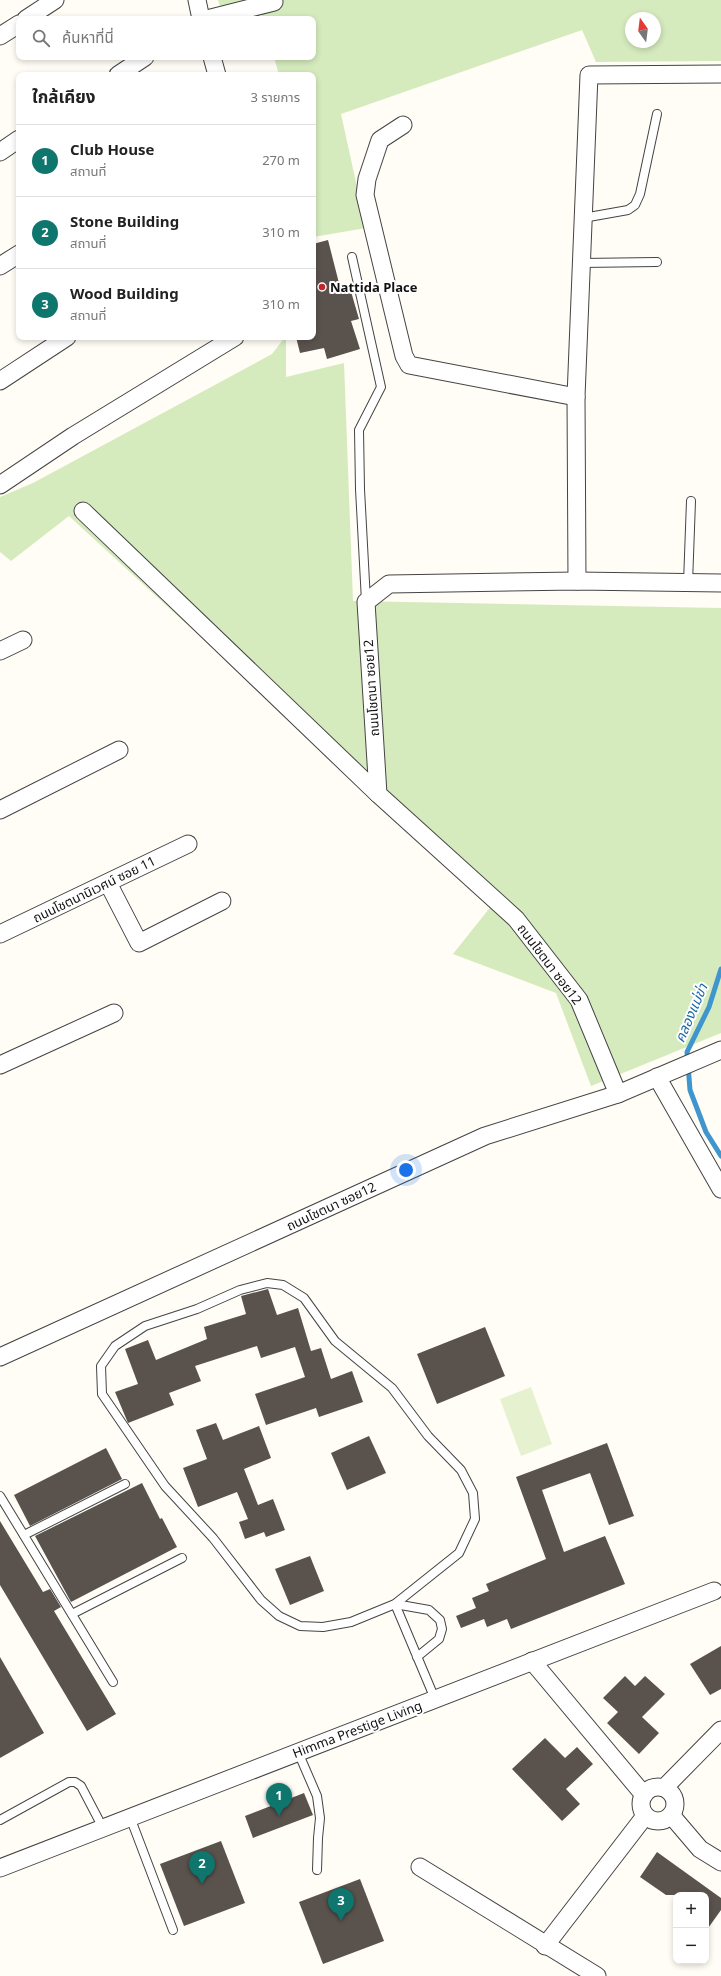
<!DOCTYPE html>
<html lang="th">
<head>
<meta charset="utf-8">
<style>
  :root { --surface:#fff; --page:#f2f2f2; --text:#222; --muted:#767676; --line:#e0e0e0; --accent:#0f766e }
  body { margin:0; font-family:Georgia,"Noto Sans Thai",serif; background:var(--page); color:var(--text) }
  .controls { position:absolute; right:12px; bottom:12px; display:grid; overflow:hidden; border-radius:8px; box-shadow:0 2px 6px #0003 }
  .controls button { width:36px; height:36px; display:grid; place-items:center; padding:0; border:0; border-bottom:1px solid var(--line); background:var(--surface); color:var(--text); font:20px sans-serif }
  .compass { position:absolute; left:625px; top:12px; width:36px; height:36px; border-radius:50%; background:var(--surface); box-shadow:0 2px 6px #0003; rotate:346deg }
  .you { position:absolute; left:406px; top:1170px; width:14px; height:14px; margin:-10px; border:3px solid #fff; border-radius:50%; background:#1a73e8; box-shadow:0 0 0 6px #1a73e833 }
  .badge { display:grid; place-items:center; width:26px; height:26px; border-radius:50%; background:var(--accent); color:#fff; font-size:13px; font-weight:700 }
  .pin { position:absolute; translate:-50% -33px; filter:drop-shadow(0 1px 2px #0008) }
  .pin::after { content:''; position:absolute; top:21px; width:14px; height:12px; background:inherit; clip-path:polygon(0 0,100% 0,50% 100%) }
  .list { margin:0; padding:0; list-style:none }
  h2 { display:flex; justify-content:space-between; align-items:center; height:52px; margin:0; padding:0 16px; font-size:17px }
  h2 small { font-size:13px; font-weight:400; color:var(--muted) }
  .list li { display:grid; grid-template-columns:26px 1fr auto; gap:12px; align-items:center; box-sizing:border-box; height:72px; padding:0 16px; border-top:1px solid var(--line) }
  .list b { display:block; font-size:15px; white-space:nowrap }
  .list p { margin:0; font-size:13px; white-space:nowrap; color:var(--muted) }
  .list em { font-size:13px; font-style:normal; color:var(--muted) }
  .icon { flex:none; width:22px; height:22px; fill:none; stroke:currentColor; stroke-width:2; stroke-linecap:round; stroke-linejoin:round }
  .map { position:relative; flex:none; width:721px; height:1976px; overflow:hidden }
  .search { position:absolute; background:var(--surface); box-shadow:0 2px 6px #0003; left:16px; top:16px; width:300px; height:44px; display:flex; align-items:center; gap:10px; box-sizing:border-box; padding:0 14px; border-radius:8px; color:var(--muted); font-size:15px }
  .panel { position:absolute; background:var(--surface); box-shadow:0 2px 6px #0003; left:16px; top:72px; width:300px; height:268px; border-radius:8px }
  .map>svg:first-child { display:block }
  .green { fill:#d5ebbd; fill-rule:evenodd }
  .pitch { fill:#e6f2cf }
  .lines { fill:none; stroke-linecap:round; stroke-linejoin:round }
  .stream { stroke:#3f96cf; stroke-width:5 }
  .building { fill:#5a524d }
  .lane-casing { stroke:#444; stroke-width:10 }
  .street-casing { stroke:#444; stroke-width:19 }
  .lane { stroke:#fff; stroke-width:8 }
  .street { stroke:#fff; stroke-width:17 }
  .poi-dot { fill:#c4262e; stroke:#fff; stroke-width:1.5 }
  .labels { text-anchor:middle; stroke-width:4; stroke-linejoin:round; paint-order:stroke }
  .poi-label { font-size:13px; font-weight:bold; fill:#111; stroke:#fff; text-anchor:start }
  .street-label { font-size:13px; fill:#111; stroke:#fff }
  .water-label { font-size:14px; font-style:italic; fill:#1768a6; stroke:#fff }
</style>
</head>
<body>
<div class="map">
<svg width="721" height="1976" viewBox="0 0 721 1976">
  <rect width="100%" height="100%" fill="#fffdf5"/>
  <!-- green -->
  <g class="green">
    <path d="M 218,0 L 721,0 L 721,61 L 596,62 L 582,30 L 341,114 L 366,228 L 313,237 L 313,75 L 279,75 L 274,57 L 313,57 L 313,19 L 263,19 L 260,9 L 224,19 ZM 631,18 L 655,18 L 655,42 L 631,42 Z"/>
    <polygon points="285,337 286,337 286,377 344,363 353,601 721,608 721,1033 591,1086 556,993 453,954 492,905 69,516 11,561 0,552 0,497 33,483 272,354"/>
  </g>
  <!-- pitch -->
  <polygon class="pitch" points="531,1387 552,1444 521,1456 500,1399"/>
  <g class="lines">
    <!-- stream -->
    <polyline class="stream" points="721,969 709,1007 687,1052 690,1090 706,1132 721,1156"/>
  </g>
  <!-- building -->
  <g class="building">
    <polygon points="328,240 341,291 350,288 359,319 351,321 360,349 327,359 324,348 300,353 296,337 313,337 313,244"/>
    <polygon points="268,1289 277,1315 298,1308 311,1351 321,1348 331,1379 352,1371 363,1402 319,1417 316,1408 266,1425 255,1394 305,1377 295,1347 261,1358 257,1346 195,1366 201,1381 169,1393 174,1405 128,1423 115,1392 138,1384 125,1349 148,1340 156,1360 207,1339 204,1327 246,1314 241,1296"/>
    <polygon points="485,1327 505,1376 437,1404 417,1354"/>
    <polygon points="216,1423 223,1440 259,1426 271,1458 244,1469 258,1505 273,1499 285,1530 266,1537 264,1532 245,1539 239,1522 248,1519 237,1492 198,1507 183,1468 207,1459 196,1430"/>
    <polygon points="369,1436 386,1473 347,1490 331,1453"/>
    <polygon points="607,1443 634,1516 609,1525 590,1473 542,1490 564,1552 605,1536 625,1584 511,1629 507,1619 487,1627 484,1619 461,1628 456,1616 476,1608 472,1598 489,1591 486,1584 546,1559 516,1477"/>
    <polygon points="106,1448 122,1479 30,1526 14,1495"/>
    <polygon points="142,1483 160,1519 162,1518 177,1547 71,1602 35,1536"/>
    <polygon points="0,1521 43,1592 50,1589 61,1607 54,1611 116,1714 87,1731 0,1585"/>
    <polygon points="310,1556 324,1591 290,1605 275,1569"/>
    <polygon points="721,1646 721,1689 710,1695 690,1664"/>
    <polygon points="0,1657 44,1733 0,1758"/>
    <polygon points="625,1676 635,1686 645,1676 665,1694 642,1717 659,1733 639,1754 607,1723 618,1712 603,1698"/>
    <polygon points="545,1738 565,1758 577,1747 593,1764 566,1789 580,1804 562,1821 512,1769"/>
    <polygon points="304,1793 313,1815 253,1838 245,1816"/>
    <polygon points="221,1841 245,1903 184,1926 160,1864"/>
    <polygon points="657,1852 721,1898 721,1910 706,1931 706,1895 666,1895 640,1877"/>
    <polygon points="360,1879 384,1941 323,1964 299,1902"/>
  </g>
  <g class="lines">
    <!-- lane casing -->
    <g class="lane-casing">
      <g id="lane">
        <polyline points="583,218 628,210 635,205 640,194 657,114"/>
        <polyline points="352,257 381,387 359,430 360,489 366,601"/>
        <polyline points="581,263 657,262"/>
        <polyline points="688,583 691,501"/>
        <polyline points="0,1496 113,1682"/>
        <polyline points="24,1535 125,1484"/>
        <polyline points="395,1604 459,1553 475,1519 473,1493 461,1470 428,1436 392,1388 335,1341 304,1298 283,1285 267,1283 240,1290 197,1309 145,1326 115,1346 101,1366 102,1394 165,1486 213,1538 261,1600 279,1616 300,1626 323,1627 351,1622 395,1604 429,1610 440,1620 442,1629 439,1639 417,1657"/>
        <polyline points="395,1604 435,1699"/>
        <polyline points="72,1614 182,1558"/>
        <polyline points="298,1752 317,1796 320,1818 318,1838 317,1870"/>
        <polyline points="130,1817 173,1930"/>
        <polyline points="0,1820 69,1782 75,1782 81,1786 103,1828"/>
      </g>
    </g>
    <!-- street casing -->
    <g class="street-casing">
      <g id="street">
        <polyline points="197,0 201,19"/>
        <polyline points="26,19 55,0"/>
        <polyline points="207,19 274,2"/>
        <polyline points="0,36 19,24"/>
        <polyline points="212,57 217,75"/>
        <polyline points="118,75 145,57"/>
        <polyline points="403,125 380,140 367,179 365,195 404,356 409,365 576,397"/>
        <polyline points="0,152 19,139"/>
        <polyline points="0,266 19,254"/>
        <polyline points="0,381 67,337"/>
        <polyline points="0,485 73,436 235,337"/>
        <polyline points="83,511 378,794"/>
        <polyline points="577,581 576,397 589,75 721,74"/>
        <polyline points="0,651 23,640"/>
        <polyline points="0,810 119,750"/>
        <polyline points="108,883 139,943 222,901"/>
        <polyline points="0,934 188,844"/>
        <polyline points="0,1065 114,1013"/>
        <polyline points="657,1077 721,1189"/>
        <polyline points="618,1094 579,1000 516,919 378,794 366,602 389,584 577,581 721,583"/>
        <polyline points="0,1357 485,1136 618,1094 721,1050"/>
        <polyline points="532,1661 644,1795"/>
        <circle cx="658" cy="1804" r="17"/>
        <polyline points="664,1788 721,1730"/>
        <polyline points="671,1815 700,1849 721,1862"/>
        <polyline points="420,1867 597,1976"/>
        <polyline points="0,1868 714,1591"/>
        <polyline points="545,1946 645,1816"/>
      </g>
    </g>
    <!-- lane -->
    <use href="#lane" class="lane"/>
    <!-- street -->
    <use href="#street" class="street"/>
  </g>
  <!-- markers -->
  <circle class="poi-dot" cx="322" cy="287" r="4"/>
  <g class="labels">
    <!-- poi labels -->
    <g class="poi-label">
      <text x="330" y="292">Nattida Place</text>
    </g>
    <!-- street labels -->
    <g class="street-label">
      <text transform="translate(371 688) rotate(-94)" y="5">ถนนโชตนา ซอย12</text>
      <text transform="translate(94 889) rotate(-26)" y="5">ถนนโชตนานิเวศน์ ซอย 11</text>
      <text transform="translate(550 964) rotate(53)" y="5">ถนนโชตนา ซอย12</text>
      <text transform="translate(331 1206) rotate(-25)" y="5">ถนนโชตนา ซอย12</text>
      <text transform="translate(357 1729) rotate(-21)" y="5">Himma Prestige Living</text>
    </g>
    <!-- water labels -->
    <g class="water-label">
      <text transform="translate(691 1013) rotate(-67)" y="5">คลองแม่ข่า</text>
    </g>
  </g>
</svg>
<div class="controls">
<button>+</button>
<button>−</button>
</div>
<svg class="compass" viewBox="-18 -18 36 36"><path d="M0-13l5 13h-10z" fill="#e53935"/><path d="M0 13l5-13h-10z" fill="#767676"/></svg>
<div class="you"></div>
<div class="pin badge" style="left:279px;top:1816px">1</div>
<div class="pin badge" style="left:202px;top:1884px">2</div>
<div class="pin badge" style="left:341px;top:1921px">3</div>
<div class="search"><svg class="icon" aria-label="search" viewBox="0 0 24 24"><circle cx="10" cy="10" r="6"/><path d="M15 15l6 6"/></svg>ค้นหาที่นี่</div>
<section class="panel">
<h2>ใกล้เคียง<small>3 รายการ</small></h2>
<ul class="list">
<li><span class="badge">1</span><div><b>Club House</b><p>สถานที่</p></div><em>270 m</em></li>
<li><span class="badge">2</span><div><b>Stone Building</b><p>สถานที่</p></div><em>310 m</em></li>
<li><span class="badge">3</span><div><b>Wood Building</b><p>สถานที่</p></div><em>310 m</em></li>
</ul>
</section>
</div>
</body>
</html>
